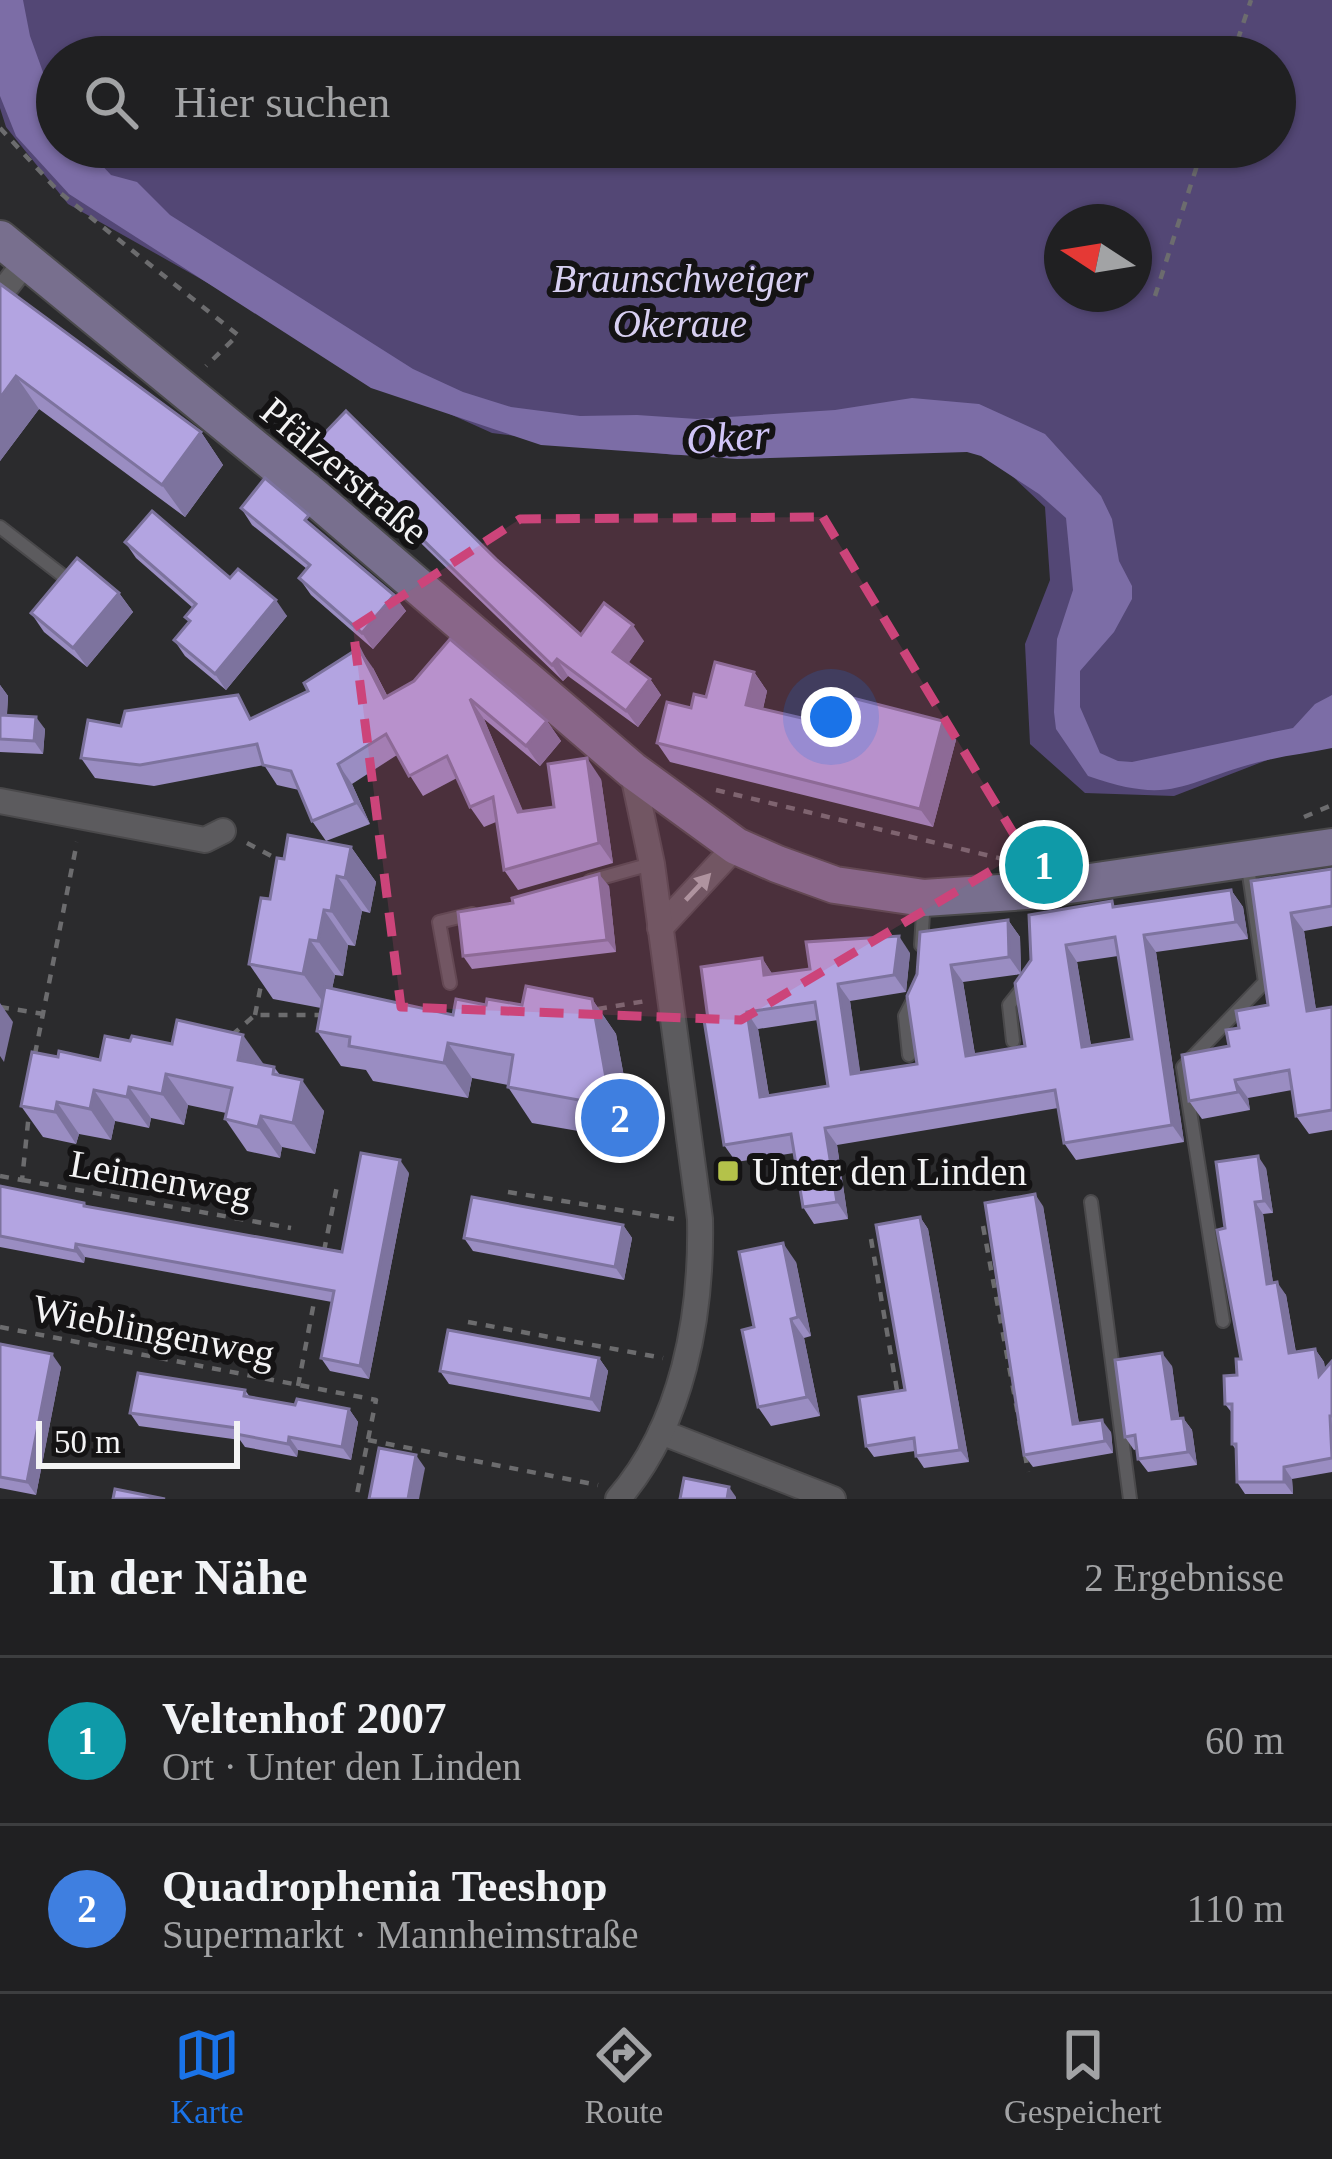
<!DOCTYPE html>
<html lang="de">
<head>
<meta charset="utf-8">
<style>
  :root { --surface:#202022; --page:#28282a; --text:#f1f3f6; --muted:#a2a3a5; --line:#3d3e40; --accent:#1a73e8 }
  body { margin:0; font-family:"Times New Roman",serif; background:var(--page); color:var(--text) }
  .compass { position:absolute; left:1044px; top:204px; width:108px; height:108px; border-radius:50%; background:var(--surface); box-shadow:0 3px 9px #0004; rotate:282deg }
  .scale { position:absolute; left:36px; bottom:30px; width:204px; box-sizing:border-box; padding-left:12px; border:6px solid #f3f3f4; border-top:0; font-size:33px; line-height:42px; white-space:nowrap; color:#f3f3f4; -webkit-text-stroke:9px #141314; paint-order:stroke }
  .you { position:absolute; left:831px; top:717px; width:42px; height:42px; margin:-30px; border:9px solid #fff; border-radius:50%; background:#1a73e8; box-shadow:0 0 0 18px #1a73e833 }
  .badge { display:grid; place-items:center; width:78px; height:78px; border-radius:50%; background:var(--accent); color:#fff; font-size:39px; font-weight:700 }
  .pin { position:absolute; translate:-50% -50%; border:6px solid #fff; box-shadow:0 3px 12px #0006 }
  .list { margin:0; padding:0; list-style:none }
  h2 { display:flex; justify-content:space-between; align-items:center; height:156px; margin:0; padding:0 48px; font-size:51px }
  h2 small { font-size:39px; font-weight:400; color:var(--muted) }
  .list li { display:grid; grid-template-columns:78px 1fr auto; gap:36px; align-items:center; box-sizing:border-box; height:168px; padding:0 48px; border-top:3px solid var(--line) }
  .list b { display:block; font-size:45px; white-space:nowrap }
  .list p { margin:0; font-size:39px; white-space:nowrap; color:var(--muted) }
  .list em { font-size:39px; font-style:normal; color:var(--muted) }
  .icon { flex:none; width:66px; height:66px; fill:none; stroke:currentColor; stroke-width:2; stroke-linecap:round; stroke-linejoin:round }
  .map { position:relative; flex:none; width:1332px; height:1499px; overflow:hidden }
  .search { position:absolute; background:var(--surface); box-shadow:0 3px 9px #0004; left:36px; right:36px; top:36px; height:132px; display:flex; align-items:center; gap:30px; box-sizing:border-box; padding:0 42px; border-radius:66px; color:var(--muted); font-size:45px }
  .sheet { height:492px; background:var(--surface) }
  nav { display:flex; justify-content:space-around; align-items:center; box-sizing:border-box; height:168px; border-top:3px solid var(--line); background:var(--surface); font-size:33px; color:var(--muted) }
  nav a { display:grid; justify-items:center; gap:6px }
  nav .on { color:var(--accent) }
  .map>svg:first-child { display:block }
  .green { fill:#534775; fill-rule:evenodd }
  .water { fill:#7c6da6 }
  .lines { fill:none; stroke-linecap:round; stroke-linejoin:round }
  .lane-casing { stroke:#4a494b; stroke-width:16 }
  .street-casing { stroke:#4a494b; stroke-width:28 }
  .secondary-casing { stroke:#4a494b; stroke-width:40 }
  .path { stroke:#6c6c6e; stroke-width:4.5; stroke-dasharray:9 9; stroke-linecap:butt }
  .lane { stroke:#5c5b5e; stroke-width:12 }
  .street { stroke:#5c5b5e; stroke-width:24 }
  .secondary { stroke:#786f8e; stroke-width:36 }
  .wall { fill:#9a8dc2; fill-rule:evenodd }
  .shaded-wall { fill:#7d739e }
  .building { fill:#b3a4e1; stroke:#7d739e; stroke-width:3; fill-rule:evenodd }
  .oneway { fill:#a8a7a9 }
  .marked { fill:#cc447a; fill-opacity:0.2; stroke:#cc447a; stroke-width:9; stroke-dasharray:24 15; stroke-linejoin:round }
  .poi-dot { fill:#b4c24a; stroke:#141314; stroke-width:4.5 }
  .labels { text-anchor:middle; stroke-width:12; stroke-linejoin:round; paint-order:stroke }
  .park-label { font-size:39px; font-style:italic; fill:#d8d0f2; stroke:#141314 }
  .street-label { font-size:39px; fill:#f3f3f4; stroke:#141314 }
  .poi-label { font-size:39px; fill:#f3f3f4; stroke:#141314; text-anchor:start }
  .water-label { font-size:42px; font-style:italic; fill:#d1c5f7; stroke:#141314 }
</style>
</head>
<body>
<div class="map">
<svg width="1332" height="1499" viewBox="0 0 1332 1499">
  <rect width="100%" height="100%" fill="#2b2b2d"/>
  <!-- green -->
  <path class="green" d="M 0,0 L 1332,0 L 1332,735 L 1174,796 L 1085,793 L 1030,744 L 1025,644 L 1050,580 L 1045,507 L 974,440 L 674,455 L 492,433 L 401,392 L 68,204 L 6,127 L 0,108 ZM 57,57 L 1275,57 L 1275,147 L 57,147 ZM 1062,222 L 1134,222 L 1134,294 L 1062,294 Z"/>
  <!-- water -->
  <path class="water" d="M 0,0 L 23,0 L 30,36 L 57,111 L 57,147 L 85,147 L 111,175 L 137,182 L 170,215 L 413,369 L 463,392 L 511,407 L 580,416 L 637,415 L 697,419 L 835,410 L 912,398 L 979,404 L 1045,434 L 1101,496 L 1112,519 L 1119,561 L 1132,586 L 1132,599 L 1114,632 L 1080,671 L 1080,707 L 1100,753 L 1118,761 L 1132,762 L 1293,728 L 1315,704 L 1332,695 L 1332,748 C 1308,753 1282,756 1259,762 C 1181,782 1174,806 1088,776 L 1056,729 L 1054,712 L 1057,639 L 1073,590 L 1066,518 L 1039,494 L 981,456 L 967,452 L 737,459 L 541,445 L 371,388 L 69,194 L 16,136 L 0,96 Z"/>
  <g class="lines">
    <!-- lane casing -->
    <g class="lane-casing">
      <g id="lane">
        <polyline points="0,527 67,579"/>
        <polyline points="590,881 651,864"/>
        <polyline points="921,945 924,899"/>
        <polyline points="450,983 439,922 472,914"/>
        <polyline points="1013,1041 1009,1005 1025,985"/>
        <polyline points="909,1055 905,1016 916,995"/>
        <polyline points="1091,1202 1130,1499"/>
        <polyline points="1223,1321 1183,1067 1265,982 1247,861"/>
      </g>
    </g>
    <!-- street casing -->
    <g class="street-casing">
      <g id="street">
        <polyline points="0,295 26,261"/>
        <polyline points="0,801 205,840 223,831"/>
        <polyline points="660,928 736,846"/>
        <polyline points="661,1432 833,1499"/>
        <path d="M 618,1499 C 683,1424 702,1316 700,1219 L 652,864 L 632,770"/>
      </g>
    </g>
    <!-- secondary casing -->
    <g class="secondary-casing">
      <polyline id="secondary" points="0,239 312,495 632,770 736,846 777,864 835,885 924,898 1028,891 1332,847"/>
    </g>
    <!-- path -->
    <g class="path">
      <polyline points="1232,57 1251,0"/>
      <polyline points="0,128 59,192 238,335 206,366"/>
      <polyline points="1155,296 1203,147"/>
      <polyline points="716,790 1003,859"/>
      <polyline points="1304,817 1332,805"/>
      <polyline points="247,843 279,860"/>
      <polyline points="0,1007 44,1014"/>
      <polyline points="598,1009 646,1001"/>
      <polyline points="255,1015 262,980"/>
      <polyline points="232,1035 255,1015 321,1015"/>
      <polyline points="35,1054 77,842"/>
      <polyline points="0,1176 22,1180 29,1113"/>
      <polyline points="22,1180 291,1228"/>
      <polyline points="508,1192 674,1219"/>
      <polyline points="983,1226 1021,1431"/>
      <polyline points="871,1239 898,1396"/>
      <polyline points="324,1251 337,1186"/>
      <polyline points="468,1322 663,1358"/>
      <polyline points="0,1327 376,1400 356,1499"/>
      <polyline points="298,1386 315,1297"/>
      <polyline points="368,1440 598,1485"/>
      <polyline points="1025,1454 1028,1472"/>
    </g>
    <!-- lane -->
    <use href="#lane" class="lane"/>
    <!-- street -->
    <use href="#street" class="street"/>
    <!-- secondary -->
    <use href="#secondary" class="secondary"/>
  </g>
  <!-- wall -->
  <g class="wall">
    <polygon points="0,284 201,432 223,465 185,517 39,409 0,461"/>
    <polygon points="319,439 496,559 581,635 644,641 628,663 650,679 661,695 638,727 568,676 563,681 330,455"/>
    <polygon points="241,508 320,532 394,595 406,611 373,649 311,595 299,578 307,569 252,525"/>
    <polygon points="125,542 230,578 287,616 226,690 185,656 174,640 189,622 185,617 193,608 136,558"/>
    <polygon points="119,593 133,612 87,667 44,632 31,613"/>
    <polygon points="373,668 388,697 414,681 547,721 561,741 540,766 484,719 523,812 554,807 601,779 613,863 518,890 504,870 496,822 484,827 470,807 457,778 423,796 397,755 352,784 370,824 326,841 312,821 299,790 277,785 264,765 154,786 95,778 81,758 121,726 253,718"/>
    <polygon points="754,672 767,691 763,709 836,726 943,721 956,740 933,827 670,762 657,743 691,708 706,697"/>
    <polygon points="0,685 8,696 7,715 45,729 43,754 0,752"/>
    <polygon points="351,847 376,882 370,913 362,911 355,946 348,945 343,976 335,975 332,989 453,1015 486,1005 522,1005 592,999 616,1034 636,1141 532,1123 508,1087 508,1085 472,1078 468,1098 373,1081 366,1070 341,1066 317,1031 321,1008 273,999 249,964 284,859"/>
    <polygon points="1332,869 1332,926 1304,931 1316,1010 1332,1007 1332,1130 1309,1134 1296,1116 1292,1090 1248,1098 1250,1110 1202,1119 1189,1101 1229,1046 1268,1005 1251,881"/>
    <polygon points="609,886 616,952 472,969 463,956"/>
    <path d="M 1231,890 L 1243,907 L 1248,939 L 1156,952 L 1184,1142 L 1076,1160 L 1064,1143 L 1058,1108 L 837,1145 L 848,1219 L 814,1224 L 803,1207 L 794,1153 L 736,1162 L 724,1145 L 708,1019 L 762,958 L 772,974 L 910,953 L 906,992 L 850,1001 L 860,1073 L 917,1064 L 907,996 L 1008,920 L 1020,937 L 1021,974 L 963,982 L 975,1054 L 1025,1046 L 1015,983 L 1116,907 ZM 1118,956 L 1132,1039 L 1091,1045 L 1077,962 ZM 818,1020 L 828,1086 L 769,1095 L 758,1029 Z"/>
    <polygon points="100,1060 265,1065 274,1067 280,1075 324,1111 315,1154 282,1147 280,1158 247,1151 225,1119 226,1113 188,1105 184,1125 151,1118 149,1128 115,1121 111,1140 79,1134 76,1144 43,1137 21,1106"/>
    <polygon points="1266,1168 1273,1213 1263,1214 1273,1283 1286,1295 1296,1352 1315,1349 1324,1362 1325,1369 1332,1361 1332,1472 1292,1479 1293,1494 1245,1494 1237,1482 1236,1450 1232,1444 1232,1413 1225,1404 1241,1359 1225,1228"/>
    <polygon points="409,1173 369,1379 330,1371 321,1358 332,1302 85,1257 84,1263 0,1247 0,1186 84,1203 87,1207 342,1252"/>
    <polygon points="1043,1206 1079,1423 1111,1432 1113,1453 1033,1467 1024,1455"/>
    <polygon points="920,1217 928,1229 969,1462 924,1468 916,1456 915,1451 874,1457 866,1446 905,1390"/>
    <polygon points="623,1225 632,1238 624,1280 473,1251 464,1238"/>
    <polygon points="796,1262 811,1336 804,1338 820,1416 771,1426 758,1407 754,1327"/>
    <polygon points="0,1344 61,1367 36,1495 0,1488"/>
    <polygon points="599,1358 608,1371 600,1412 449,1384 440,1371"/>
    <polygon points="1172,1366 1179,1418 1183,1418 1192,1430 1197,1465 1148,1472 1138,1459 1137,1449 1134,1450 1125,1437"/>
    <polygon points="245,1390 250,1397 295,1405 349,1409 358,1422 351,1460 298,1450 297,1457 245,1447 240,1440 139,1426 130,1413"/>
  </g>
  <!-- shaded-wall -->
  <g class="shaded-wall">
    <polygon points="16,376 39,409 0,461 0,398"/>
    <polygon points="201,432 223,465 185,517 162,485"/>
    <polygon points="119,593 133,612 87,667 73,648"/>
    <polygon points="394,595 406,611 373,649 362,633"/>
    <polygon points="276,600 287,616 226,690 215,674"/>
    <polygon points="633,625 644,641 625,668 613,652"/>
    <polygon points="359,648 373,668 398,718 384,698"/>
    <polygon points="557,659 568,676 563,681 552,665"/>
    <polygon points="754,672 767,691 759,724 746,705"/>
    <polygon points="650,679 661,695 638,727 626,711"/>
    <polygon points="0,685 8,696 6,727 0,718"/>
    <polygon points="470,699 484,719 532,832 518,812"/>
    <polygon points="36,717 45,729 43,754 34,741"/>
    <polygon points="547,721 561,741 540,766 526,746"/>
    <polygon points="943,721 956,740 933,827 920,809"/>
    <polygon points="587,758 601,779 613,863 599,843"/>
    <polygon points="338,764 352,784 370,824 356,803"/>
    <polygon points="351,847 376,882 370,913 345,878"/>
    <polygon points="599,874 609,886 616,952 607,940"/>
    <polygon points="337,876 362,911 355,946 331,911"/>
    <polygon points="1231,890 1243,907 1248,939 1236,922"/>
    <polygon points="324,910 348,945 343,976 318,941"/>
    <polygon points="1291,913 1304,931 1319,1029 1307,1011"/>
    <polygon points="1008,920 1020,937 1021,974 1009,957"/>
    <polygon points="1144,935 1156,952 1184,1142 1172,1125"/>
    <polygon points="899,936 910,953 906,992 894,975"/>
    <polygon points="310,940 335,975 328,1009 303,974"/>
    <polygon points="1066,945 1077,962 1094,1064 1082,1047"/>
    <polygon points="762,958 773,975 764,975"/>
    <polygon points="951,965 963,982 978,1073 966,1056"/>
    <polygon points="838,984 850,1001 863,1091 851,1074"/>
    <polygon points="592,999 616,1034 636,1141 611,1106"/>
    <polygon points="0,1003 13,1022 4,1062 0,1056"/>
    <polygon points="747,1012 758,1029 772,1114 760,1097"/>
    <polygon points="243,1035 265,1066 238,1060"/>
    <polygon points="448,1043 472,1078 468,1098 444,1063"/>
    <polygon points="166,1074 188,1105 184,1125 162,1094"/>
    <polygon points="302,1080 324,1111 315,1154 293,1123"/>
    <polygon points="1235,1080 1248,1098 1250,1110 1238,1092"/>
    <polygon points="129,1087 151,1118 149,1128 127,1097"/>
    <polygon points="94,1090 115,1121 111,1140 90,1109"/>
    <polygon points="57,1102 79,1134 76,1144 55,1112"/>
    <polygon points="261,1116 282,1147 280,1158 258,1127"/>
    <polygon points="825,1128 837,1145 848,1219 837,1202"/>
    <polygon points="1258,1156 1266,1168 1273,1213 1264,1201"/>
    <polygon points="400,1160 409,1173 369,1379 360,1366"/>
    <polygon points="1035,1194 1043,1206 1081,1436 1073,1424"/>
    <polygon points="1255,1202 1263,1214 1275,1296 1267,1284"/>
    <polygon points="920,1217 928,1229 969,1462 960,1450"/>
    <polygon points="623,1225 632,1238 624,1280 615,1267"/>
    <polygon points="783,1243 796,1262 811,1336 798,1317"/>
    <polygon points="76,1244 85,1257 84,1263 75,1251"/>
    <polygon points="1277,1282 1286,1295 1298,1366 1289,1353"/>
    <polygon points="791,1319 804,1338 820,1416 807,1397"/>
    <polygon points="1315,1349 1324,1362 1328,1388 1319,1376"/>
    <polygon points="1162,1353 1172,1366 1181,1432 1172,1419"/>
    <polygon points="52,1354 61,1367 36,1495 27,1482"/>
    <polygon points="599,1358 608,1371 600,1412 591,1399"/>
    <polygon points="349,1409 358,1422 351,1460 342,1447"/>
    <polygon points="1183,1418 1192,1430 1197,1465 1188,1452"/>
    <polygon points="1102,1420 1111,1432 1113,1453 1105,1441"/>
    <polygon points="289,1437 298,1450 297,1457 288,1444"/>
    <polygon points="416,1455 425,1468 419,1499 408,1499"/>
    <polygon points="1284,1467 1292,1479 1293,1494 1284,1482"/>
    <polygon points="729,1487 736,1497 736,1499 727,1499"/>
  </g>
  <!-- building -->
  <g class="building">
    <polygon points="0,284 201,432 162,485 16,376 0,398"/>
    <polygon points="346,411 496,559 581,635 604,603 633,625 613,652 650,679 626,711 557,659 552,665 319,439"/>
    <polygon points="265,478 309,515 305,520 394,595 362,633 299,578 310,565 241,508"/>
    <polygon points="152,511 230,578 238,569 276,600 215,674 174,640 190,621 185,617 196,604 125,542"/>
    <polygon points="77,558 119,593 73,648 31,613"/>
    <polygon points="450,639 547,721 526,746 470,699 518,812 554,807 548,764 587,758 599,843 504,870 493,797 470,807 447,756 409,776 386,734 338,764 356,803 312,821 291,771 263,765 257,744 140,765 81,758 88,720 121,726 125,711 238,695 250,719 308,691 304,683 359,648 384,698 414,681"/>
    <polygon points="715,662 754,672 746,705 836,726 845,696 943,721 920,809 657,743 667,702 691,708 694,694 706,697"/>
    <polygon points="0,715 36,717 34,741 0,739"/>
    <polygon points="288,835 351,847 345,878 337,876 331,911 324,910 318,941 310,940 303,974 249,964 261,898 270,899 277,858 284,859"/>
    <polygon points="1332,869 1332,906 1291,913 1307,1011 1332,1007 1332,1110 1296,1116 1289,1070 1235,1080 1238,1092 1189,1101 1182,1055 1229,1046 1226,1030 1239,1028 1236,1011 1268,1005 1251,881"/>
    <polygon points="599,874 607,940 463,956 458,912 513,903 512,898"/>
    <path d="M 1231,890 L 1236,922 L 1144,935 L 1172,1125 L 1064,1143 L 1055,1090 L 825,1128 L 837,1202 L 803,1207 L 791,1134 L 724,1145 L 704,1020 L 708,1019 L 701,967 L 762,958 L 764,975 L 810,969 L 806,942 L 899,936 L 894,975 L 838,984 L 851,1074 L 917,1064 L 907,996 L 917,974 L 920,932 L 1008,920 L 1009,957 L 951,965 L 966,1056 L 1025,1046 L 1015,983 L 1031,960 L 1029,915 L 1112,901 L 1113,907 ZM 1115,937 L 1132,1039 L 1082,1047 L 1066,945 ZM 815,1002 L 828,1086 L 760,1097 L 747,1012 Z"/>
    <polygon points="526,986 592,999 611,1106 508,1087 513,1055 448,1043 444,1063 349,1046 350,1037 317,1031 325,987 453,1015 456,999 486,1005 487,999 522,1005"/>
    <polygon points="177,1020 243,1035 238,1060 274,1067 273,1074 302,1080 293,1123 261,1116 258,1127 225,1119 232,1088 166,1074 162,1094 129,1087 127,1097 94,1090 90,1109 57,1102 55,1112 21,1106 32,1052 58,1057 59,1051 100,1060 105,1036 130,1041 132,1036 172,1044"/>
    <polygon points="361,1153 400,1160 360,1366 321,1358 334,1291 76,1244 75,1251 0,1236 0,1186 84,1203 84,1206 342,1252"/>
    <polygon points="1258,1156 1264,1201 1255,1202 1267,1284 1277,1282 1289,1353 1315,1349 1319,1376 1332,1361 1332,1416 1330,1416 1332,1458 1284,1467 1284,1482 1237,1482 1236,1444 1232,1444 1232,1404 1225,1404 1224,1376 1237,1375 1236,1359 1241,1359 1217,1230 1225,1228 1216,1162"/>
    <polygon points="1035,1194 1073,1424 1102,1420 1105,1441 1024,1455 985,1203"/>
    <polygon points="472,1197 623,1225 615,1267 464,1238"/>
    <polygon points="920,1217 960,1450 916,1456 914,1438 866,1446 859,1397 905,1390 876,1225"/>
    <polygon points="783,1243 798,1317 791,1319 807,1397 758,1407 742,1330 754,1327 739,1252"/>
    <polygon points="448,1330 599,1358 591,1399 440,1371"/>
    <polygon points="0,1344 52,1354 27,1482 0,1477"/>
    <polygon points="1162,1353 1172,1419 1183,1418 1188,1452 1138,1459 1135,1435 1125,1437 1115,1360"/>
    <polygon points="138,1373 245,1390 244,1396 295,1405 297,1399 349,1409 342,1447 289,1437 288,1444 236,1434 237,1428 130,1413"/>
    <polygon points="379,1448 416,1455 408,1499 369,1499"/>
    <polygon points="684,1478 729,1487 727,1499 680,1499"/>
    <polygon points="115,1489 165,1499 113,1499"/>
  </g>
  <!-- one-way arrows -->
  <defs><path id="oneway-solid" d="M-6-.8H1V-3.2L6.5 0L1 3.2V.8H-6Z" transform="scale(3)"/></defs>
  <use class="oneway" href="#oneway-solid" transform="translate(698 887) rotate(-47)"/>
  <!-- marked area -->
  <path class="marked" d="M 823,517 L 1024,851 L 741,1020 L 401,1007 L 353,628 L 520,519 Z"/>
  <!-- markers -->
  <rect class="poi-dot" x="716" y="1159" width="24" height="24" rx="6"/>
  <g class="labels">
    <!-- park labels -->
    <g class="park-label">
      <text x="680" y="292">Braunschweiger<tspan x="680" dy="45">Okeraue</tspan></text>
    </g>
    <!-- street labels -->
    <g class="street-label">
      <text transform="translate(345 470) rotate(40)" y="14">Pfälzerstraße</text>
      <text transform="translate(161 1178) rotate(10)" y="14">Leimenweg</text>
      <text transform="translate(154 1330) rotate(11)" y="14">Wieblingenweg</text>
    </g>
    <!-- poi labels -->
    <g class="poi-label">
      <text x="752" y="1185">Unter den Linden</text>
    </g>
    <!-- water labels -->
    <g class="water-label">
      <text transform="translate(728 436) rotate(-4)" y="15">Oker</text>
    </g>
  </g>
</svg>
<svg class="compass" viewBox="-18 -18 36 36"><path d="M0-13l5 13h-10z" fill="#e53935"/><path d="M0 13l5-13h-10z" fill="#a2a3a5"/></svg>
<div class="scale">50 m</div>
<div class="you"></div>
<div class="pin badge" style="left:1044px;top:865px;background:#0f9aa8">1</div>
<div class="pin badge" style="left:620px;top:1118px;background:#3f7fe0">2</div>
<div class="search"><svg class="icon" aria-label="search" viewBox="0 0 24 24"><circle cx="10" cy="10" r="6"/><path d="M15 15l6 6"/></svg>Hier suchen</div>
</div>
<section class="sheet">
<h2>In der Nähe<small>2 Ergebnisse</small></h2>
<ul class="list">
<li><span class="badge" style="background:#0f9aa8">1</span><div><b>Veltenhof 2007</b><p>Ort · Unter den Linden</p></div><em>60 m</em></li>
<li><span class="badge" style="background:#3f7fe0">2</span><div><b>Quadrophenia Teeshop</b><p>Supermarkt · Mannheimstraße</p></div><em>110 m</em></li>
</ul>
</section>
<nav>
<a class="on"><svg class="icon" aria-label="map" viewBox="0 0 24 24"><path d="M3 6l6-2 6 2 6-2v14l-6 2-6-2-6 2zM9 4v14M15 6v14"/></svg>Karte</a>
<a><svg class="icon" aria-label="directions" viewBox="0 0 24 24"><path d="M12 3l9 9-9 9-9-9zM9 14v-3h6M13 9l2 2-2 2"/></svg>Route</a>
<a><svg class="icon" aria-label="saved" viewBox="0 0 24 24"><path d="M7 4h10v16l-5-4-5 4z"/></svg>Gespeichert</a>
</nav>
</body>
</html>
